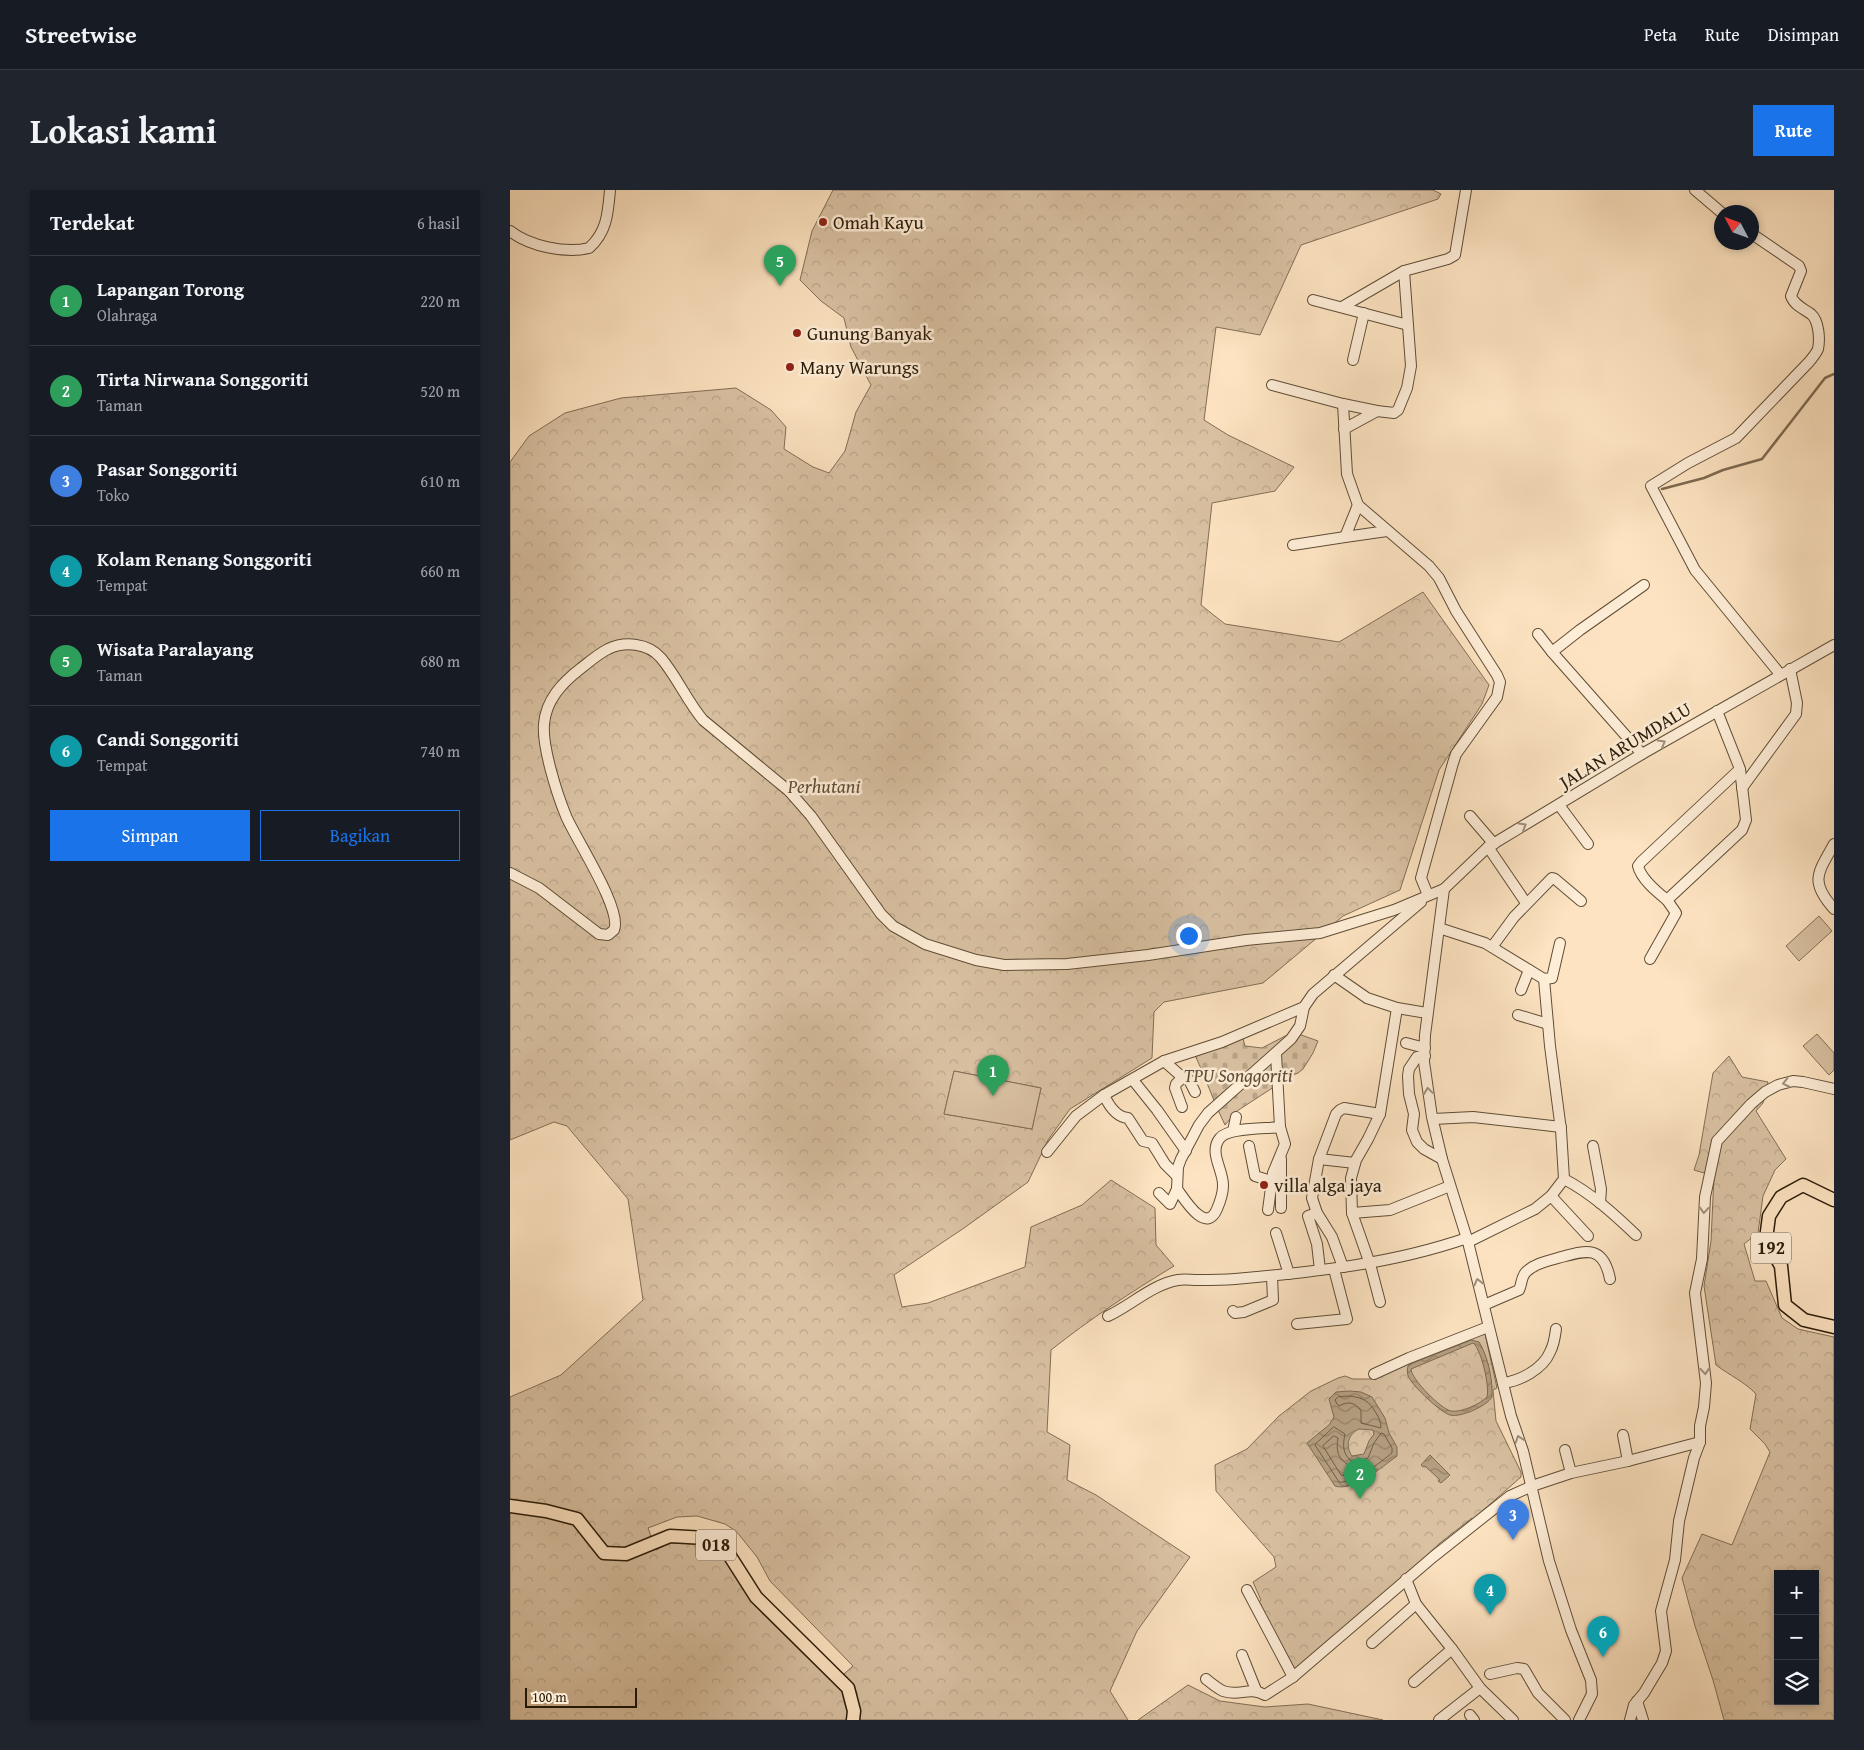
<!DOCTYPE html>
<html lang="id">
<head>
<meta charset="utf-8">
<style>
  :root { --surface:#171b24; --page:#20242c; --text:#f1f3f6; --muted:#9ea1a6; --line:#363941; --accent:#1a73e8 }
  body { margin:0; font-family:"Gentium Book Plus",serif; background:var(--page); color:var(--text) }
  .controls { position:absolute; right:15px; bottom:15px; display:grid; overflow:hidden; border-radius:0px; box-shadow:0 2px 8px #0003 }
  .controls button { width:45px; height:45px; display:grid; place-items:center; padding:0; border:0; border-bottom:1px solid var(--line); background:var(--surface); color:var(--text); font:25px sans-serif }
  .compass { position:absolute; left:1204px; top:15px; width:45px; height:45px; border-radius:50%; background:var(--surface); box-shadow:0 2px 8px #0003; rotate:311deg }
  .scale { position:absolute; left:15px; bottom:12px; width:112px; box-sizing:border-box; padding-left:5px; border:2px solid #2a1b08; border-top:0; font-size:14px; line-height:18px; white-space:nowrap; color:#2a1b08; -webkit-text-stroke:4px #feedd7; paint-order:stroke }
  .you { position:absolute; left:678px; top:745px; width:18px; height:18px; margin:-12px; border:4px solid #fff; border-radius:50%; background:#1a73e8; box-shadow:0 0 0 8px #1a73e833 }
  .badge { display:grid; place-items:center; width:32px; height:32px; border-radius:50%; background:var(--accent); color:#fff; font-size:16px; font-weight:700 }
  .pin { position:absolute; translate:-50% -41px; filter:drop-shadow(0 1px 2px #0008) }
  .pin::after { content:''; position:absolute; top:26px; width:18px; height:15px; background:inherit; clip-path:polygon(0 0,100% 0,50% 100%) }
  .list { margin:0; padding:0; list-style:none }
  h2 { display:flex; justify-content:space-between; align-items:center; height:65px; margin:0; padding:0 20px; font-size:21px }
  h2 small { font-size:16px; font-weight:400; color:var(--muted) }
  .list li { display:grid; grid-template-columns:32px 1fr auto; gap:15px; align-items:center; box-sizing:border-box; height:90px; padding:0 20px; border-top:1px solid var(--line) }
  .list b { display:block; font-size:19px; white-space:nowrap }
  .list p { margin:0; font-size:16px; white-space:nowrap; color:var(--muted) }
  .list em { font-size:16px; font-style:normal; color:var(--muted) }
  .actions { display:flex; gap:10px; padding:15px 20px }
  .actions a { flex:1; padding:11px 0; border:1px solid var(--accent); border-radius:0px; text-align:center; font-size:18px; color:var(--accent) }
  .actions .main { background:var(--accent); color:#fff }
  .icon { flex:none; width:28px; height:28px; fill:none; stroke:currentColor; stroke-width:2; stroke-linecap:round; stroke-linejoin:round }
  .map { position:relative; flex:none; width:1324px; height:1530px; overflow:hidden; border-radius:0px }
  header { display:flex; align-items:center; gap:30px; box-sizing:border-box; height:70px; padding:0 25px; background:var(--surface); border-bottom:1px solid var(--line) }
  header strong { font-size:24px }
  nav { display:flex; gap:28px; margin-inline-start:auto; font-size:18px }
  .intro { display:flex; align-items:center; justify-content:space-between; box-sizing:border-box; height:120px; padding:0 30px }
  h1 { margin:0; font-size:35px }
  .button { padding:12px 22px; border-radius:0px; background:var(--accent); color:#fff; font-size:18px; font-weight:700 }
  main { display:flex; gap:30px; padding:0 30px }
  aside { flex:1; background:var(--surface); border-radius:0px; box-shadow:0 2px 8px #0003 }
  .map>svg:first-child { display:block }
  .forest { fill:url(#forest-crowns); stroke:#826e55; fill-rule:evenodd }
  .cemetery { fill:url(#cemetery-stones); stroke:#826e55 }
  .garden { fill:#d9c1a2; stroke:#826e55 }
  .water { fill:url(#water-waves); stroke:#7d6a51; fill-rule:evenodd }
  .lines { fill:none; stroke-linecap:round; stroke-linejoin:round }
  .shore { stroke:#705d45; stroke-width:1 }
  .stream { stroke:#7d6a51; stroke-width:2.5 }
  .minor-casing { stroke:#5f4d36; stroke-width:12 }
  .major-casing { stroke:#2a1b08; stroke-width:15 }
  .minor { stroke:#feedd7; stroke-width:10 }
  .major { stroke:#fde3c1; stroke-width:12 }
  .oneway { stroke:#9f8e7a }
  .poi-dot { fill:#8f2418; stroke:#feedd7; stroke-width:2 }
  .labels { text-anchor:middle; stroke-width:5; stroke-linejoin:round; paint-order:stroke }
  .shield { fill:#feedd7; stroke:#6a5a46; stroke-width:1 }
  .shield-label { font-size:18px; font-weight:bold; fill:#2a1b08 }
  .poi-label { font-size:19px; fill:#2a1b08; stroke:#feedd7; text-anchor:start }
  .street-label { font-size:19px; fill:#2a1b08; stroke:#feedd7 }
  .park-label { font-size:19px; font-style:italic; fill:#5f4d36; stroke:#feedd7 }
</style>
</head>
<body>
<header>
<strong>Streetwise</strong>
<nav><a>Peta</a><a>Rute</a><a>Disimpan</a></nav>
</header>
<div class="intro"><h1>Lokasi kami</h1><a class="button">Rute</a></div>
<main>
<aside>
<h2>Terdekat<small>6 hasil</small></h2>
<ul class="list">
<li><span class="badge" style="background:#2e9e5b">1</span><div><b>Lapangan Torong</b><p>Olahraga</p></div><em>220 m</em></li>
<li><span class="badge" style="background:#2e9e5b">2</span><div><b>Tirta Nirwana Songgoriti</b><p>Taman</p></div><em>520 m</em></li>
<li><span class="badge" style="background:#3f7fe0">3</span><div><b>Pasar Songgoriti</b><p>Toko</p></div><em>610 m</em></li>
<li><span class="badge" style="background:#0f9aa8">4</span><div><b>Kolam Renang Songgoriti</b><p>Tempat</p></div><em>660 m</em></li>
<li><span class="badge" style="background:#2e9e5b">5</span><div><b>Wisata Paralayang</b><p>Taman</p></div><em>680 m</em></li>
<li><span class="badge" style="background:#0f9aa8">6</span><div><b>Candi Songgoriti</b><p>Tempat</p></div><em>740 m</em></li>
</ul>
<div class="actions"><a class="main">Simpan</a><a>Bagikan</a></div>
</aside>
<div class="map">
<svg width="1324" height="1530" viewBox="0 0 1324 1530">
  <defs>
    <pattern id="forest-crowns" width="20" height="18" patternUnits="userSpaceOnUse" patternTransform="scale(1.25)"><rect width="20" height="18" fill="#d9c1a2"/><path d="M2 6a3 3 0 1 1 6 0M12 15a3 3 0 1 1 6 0" fill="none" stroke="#baa58a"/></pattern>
    <pattern id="cemetery-stones" width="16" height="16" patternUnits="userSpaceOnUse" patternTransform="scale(1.25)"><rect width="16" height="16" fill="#d9c1a2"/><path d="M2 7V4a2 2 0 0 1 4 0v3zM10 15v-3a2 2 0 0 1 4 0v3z" fill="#baa58a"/></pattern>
    <pattern id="water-waves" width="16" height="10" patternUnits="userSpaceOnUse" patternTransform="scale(1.25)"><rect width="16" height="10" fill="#b59f82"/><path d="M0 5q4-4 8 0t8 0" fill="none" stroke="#938168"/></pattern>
  </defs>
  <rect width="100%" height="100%" fill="#fde3c1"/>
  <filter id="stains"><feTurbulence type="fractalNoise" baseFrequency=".004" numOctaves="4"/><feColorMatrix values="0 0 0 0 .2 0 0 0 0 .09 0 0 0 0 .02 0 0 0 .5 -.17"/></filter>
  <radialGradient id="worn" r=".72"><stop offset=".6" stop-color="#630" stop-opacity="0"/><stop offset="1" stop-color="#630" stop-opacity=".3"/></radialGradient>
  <!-- forest -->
  <g class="forest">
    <path d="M 323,0 L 923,0 L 931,4 L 928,9 L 791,55 L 750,145 L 706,137 L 694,230 L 718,245 L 784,277 L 765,301 L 702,313 L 691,415 L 715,434 L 829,452 L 913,402 L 979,495 L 972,514 L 929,580 L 890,700 L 833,726 L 753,793 L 654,812 L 644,822 L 642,868 L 560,919 L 538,950 L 518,992 L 454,1038 L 384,1085 L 392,1117 L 418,1113 L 515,1077 L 521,1037 L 572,1015 L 601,990 L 645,1018 L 646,1055 L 664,1076 C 621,1102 580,1129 541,1160 L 537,1242 L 560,1255 L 557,1290 L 586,1305 L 680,1367 L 627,1441 L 600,1501 L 618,1530 L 0,1530 L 0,1207 L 51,1185 L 133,1110 L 118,1009 L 57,936 L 44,932 L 0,950 L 0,272 L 19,246 L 55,223 L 111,208 L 226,198 L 261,220 L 276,237 L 274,259 L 303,277 L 319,283 L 335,261 L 346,222 L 361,195 L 341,157 L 334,128 L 311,111 L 290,90 L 302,41 ZM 444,881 L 531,898 L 522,939 L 434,924 ZM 187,1326 L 215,1334 L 226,1341 L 247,1367 L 260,1391 L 343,1476 L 326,1491 L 278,1448 L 241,1410 L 216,1368 L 197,1354 L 159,1353 L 146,1360 L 138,1338 L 167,1327 Z"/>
    <path d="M 1219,866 L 1232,887 L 1258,892 L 1253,913 L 1246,921 L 1276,969 L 1265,980 L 1253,1006 L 1248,1043 L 1234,1054 L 1245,1091 L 1256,1091 L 1272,1128 L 1288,1139 L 1324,1147 L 1324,1530 L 1214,1530 L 1203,1490 L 1185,1436 L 1172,1388 L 1192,1344 L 1222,1355 L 1260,1262 L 1255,1254 L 1240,1239 L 1246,1204 C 1235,1192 1219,1185 1206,1175 L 1194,1096 L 1201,1051 L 1204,986 L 1184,980 L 1189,965 L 1203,883 ZM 1268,1384 L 1305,1384 L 1305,1511 L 1268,1511 Z"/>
    <polygon points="972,1142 975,1144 987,1198 983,1200 986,1231 1011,1282 1011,1287 963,1329 962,1328 930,1353 890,1390 786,1480 782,1480 749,1412 751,1410 743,1392 766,1377 764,1367 706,1301 705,1275 737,1259 769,1226 801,1201 828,1188 835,1186 843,1189 862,1189 865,1186"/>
    <polygon points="678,1495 710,1511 755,1517 798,1514 873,1530 628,1530"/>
  </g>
  <!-- cemetery -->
  <path class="cemetery" d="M 783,842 L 808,851 L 803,863 L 793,879 L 788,883 L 775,888 L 767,895 L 727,921 L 715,935 C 703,912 696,887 684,863 L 732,845 L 735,856 L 752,858 Z"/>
  <!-- garden -->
  <g class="garden">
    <polygon points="1309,726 1322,741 1289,771 1276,756"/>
    <polygon points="1307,844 1324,863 1324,880 1319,885 1293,856"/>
    <polygon points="444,881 531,898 522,939 434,924"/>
  </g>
  <!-- water -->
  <g class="water">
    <path d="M 961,1150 L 969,1152 C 978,1166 983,1191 982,1207 C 977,1216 950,1228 940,1225 C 930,1222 904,1197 899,1188 C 897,1184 897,1180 898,1176 L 903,1173 ZM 963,1153 C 971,1158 980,1197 977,1207 C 970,1214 951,1223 941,1221 C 931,1219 901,1189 901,1179 Z"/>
    <path d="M 840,1201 L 851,1202 L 862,1207 L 875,1228 L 879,1243 L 887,1257 L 887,1266 C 872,1277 843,1302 825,1296 L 797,1253 L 819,1235 L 824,1227 L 819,1209 L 826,1202 ZM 849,1239 L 863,1240 L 864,1244 L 859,1251 L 854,1264 L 842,1266 C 835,1256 838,1244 849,1239 Z"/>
    <polygon points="920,1265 940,1285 931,1293 928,1291 930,1290 915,1276 913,1277 911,1275"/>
  </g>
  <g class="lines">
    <!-- shore -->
    <g class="shore">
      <path d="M 840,1206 C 854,1208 859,1211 866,1223 C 869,1228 871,1232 871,1238 L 851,1233 L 851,1221 C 845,1212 838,1211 829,1216 L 827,1214 L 825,1210 L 828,1207 Z"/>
      <path d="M 824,1237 L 835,1244 C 833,1254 832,1262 840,1270 L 849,1271 L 858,1268 L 864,1253 L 871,1243 L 874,1244 L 882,1258 L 882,1263 C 871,1272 843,1294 829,1292 L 805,1255 Z"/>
      <path d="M 824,1246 L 828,1248 C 825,1266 831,1271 845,1279 L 844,1281 L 836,1286 L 831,1285 L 813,1256 Z"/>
    </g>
    <!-- stream -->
    <polyline class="stream" points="1152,299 1194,288 1213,280 1252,269 1315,188 1324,184"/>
    <!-- minor casing -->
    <g class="minor-casing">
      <g id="minor">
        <polyline points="1185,0 1212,23"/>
        <path d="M 0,41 C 19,56 56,64 79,58 C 97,42 98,23 100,0"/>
        <path d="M 1242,44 L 1289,76 L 1291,81 L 1281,106 C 1284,115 1294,119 1301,124 C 1309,131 1310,149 1308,159 C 1306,164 1302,168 1299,172 L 1226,248 L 1178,273 L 1141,296 L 1185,380 L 1270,484"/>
        <polyline points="803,110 898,135"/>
        <polyline points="832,117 894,81"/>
        <polyline points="843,170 854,123"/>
        <polyline points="762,195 833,214 867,221 884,223 888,220 897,198 901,176 894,81 938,69 945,65 956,0"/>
        <polyline points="833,214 837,284 848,315 919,376 929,388 946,421 987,485 990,492 987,507 946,564 943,573 911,688 918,705"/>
        <polyline points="834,239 867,221"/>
        <polyline points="848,315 835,347 877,341"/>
        <polyline points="783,355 835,347"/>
        <polyline points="1028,444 1042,462"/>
        <path d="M 1207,521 L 1230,579 L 1131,672 L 1128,676 C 1131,689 1147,702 1157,710 L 1232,640 L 1236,630 L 1230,579"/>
        <polyline points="1132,564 1042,462 1070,440 1134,395"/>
        <polyline points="1232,598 1286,524 1287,513 1280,479"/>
        <polyline points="1049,615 1078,654"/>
        <polyline points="960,626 984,654"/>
        <path d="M 1324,654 C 1308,683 1299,691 1324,719"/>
        <polyline points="978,657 1016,713"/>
        <path d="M 0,683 L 29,698 L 89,744 L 98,745 L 104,740 C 113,720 65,648 56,626 C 47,604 32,557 34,534 C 36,510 52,493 70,479 C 79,472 88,464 98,459 C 115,451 138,453 151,468 C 167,487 177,511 193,530 L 279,601 L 301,626 L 371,724 L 383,736 L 415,754 L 466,770 L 494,775 L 557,774 L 638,765 L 736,750 L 810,743 L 884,720 L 934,699 L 978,657 L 1132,564 L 1324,455"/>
        <polyline points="934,699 915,845 914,872 922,927 932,969 958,1052 1001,1226 1013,1261 1039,1371 1061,1440 1081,1490 1082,1504 1069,1530"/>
        <polyline points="929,738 975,753 1034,789 1040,856 1051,940 1054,989 1041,1006 1025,1019 958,1052"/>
        <polyline points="982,757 1004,727 1042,688 1045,689 1071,711"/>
        <polyline points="1140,769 1166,723 1157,710"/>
        <polyline points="824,785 857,808 887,818 917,823"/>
        <polyline points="1034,789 1042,788 1050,753"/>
        <polyline points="1011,800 1019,780"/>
        <polyline points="1008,825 1038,834"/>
        <polyline points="896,853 915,858"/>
        <polyline points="915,866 907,867 899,879 898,886 899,904 904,924 902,940 907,952 914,959 932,969"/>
        <polyline points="654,871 671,886 679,890 685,902"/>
        <polyline points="623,890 647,920 676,961"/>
        <polyline points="672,917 665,898 666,894 673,887"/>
        <polyline points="923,929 963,927 1051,937"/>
        <path d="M 770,937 C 757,939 719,937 710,948 C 698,962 714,981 713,996 C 713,1004 710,1012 707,1019 C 696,1045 675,1010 667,999 L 668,977 L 671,969 L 689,935 L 698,923 L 781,849 L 790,836 L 794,817"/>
        <polyline points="723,941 726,927"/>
        <polyline points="739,956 745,986 761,991"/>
        <polyline points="1083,956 1091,999 1090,1013"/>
        <polyline points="537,962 566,926 594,905"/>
        <polyline points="809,969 845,973"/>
        <path d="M 667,986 L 655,974 L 642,953 L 633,951 L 618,928 C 606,927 599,916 594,905 L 654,871 L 712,852 L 794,817 L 803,804 L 911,712"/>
        <path d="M 1054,989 C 1081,1003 1104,1024 1126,1045"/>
        <polyline points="649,1003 660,1014 667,999"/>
        <polyline points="1041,1006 1078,1046"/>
        <polyline points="771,1018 771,969"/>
        <polyline points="758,1020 763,983 775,954 770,937 766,864"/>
        <polyline points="807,1023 798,1026 807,1054 810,1080"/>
        <polyline points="842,1023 880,1020 940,996"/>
        <polyline points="766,1043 779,1084"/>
        <polyline points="833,1077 822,1047 807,1023 802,1008 809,969 826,924 830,920 834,918 870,924"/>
        <polyline points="870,1112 860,1074 842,1023 841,988 846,970 858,949 870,924 887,818"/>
        <path d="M 974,1115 L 1009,1100 C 1012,1094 1011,1087 1016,1082 C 1024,1074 1037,1071 1048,1068 C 1074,1061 1093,1053 1100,1089"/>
        <polyline points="723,1121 725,1123 734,1122 763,1110 762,1086"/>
        <path d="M 598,1126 C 620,1116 643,1094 668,1090 C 674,1089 681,1090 687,1090 C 700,1090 712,1090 725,1089 C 804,1082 882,1074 957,1048"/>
        <polyline points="787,1134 837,1129 824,1079"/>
        <polyline points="864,1184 899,1168 978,1137"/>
        <path d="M 993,1193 C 1010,1191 1033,1179 1040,1162 C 1044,1155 1045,1147 1046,1139"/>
        <polyline points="1113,1245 1118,1271"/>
        <polyline points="1055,1260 1061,1283"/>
        <polyline points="896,1389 906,1414 942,1459 970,1498 1003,1530"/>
        <polyline points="737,1400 783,1487"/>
        <polyline points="862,1453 906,1414"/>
        <polyline points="732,1465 746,1500"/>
        <polyline points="980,1484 1007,1478 1014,1479 1028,1503 1055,1530"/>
        <path d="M 696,1489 C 701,1493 707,1498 713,1501 C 729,1507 739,1496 755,1505 L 783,1487 L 923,1367 L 1000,1306 L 1022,1296 L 1061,1283 L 1118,1271 L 1190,1252 L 1190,1236 L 1194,1217 L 1196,1193 L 1185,1103 L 1192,1069 L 1195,1007 L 1207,951 L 1241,914 L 1255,902 L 1268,895 L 1283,891 L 1293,892 L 1324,899"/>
        <polyline points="904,1492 942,1459"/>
        <polyline points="1127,1511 1133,1530"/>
        <polyline points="960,1525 964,1530"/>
        <polyline points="929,1530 970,1498"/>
        <polyline points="1120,1530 1124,1515 1134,1503 1152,1473 1156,1461 1151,1421 1165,1370 1169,1331 1184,1268 1190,1252"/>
      </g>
    </g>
    <!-- major casing -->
    <g class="major-casing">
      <g id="major">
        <polyline points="1324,1010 1293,995 1271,1007 1259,1026 1256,1049 1271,1076 1275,1115 1294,1130 1324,1137"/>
        <polyline points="0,1316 36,1321 67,1329 94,1363 116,1364 160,1346 196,1348 218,1363 246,1407 338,1498 344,1521 343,1530"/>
      </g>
    </g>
    <!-- minor -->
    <use href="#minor" class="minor"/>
    <!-- major -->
    <use href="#major" class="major"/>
  </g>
  <!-- one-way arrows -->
  <defs><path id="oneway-chevron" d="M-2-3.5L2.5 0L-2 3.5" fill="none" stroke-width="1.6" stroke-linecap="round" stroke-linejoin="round" transform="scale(1.25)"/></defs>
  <g class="oneway">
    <use href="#oneway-chevron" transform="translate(1152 553) rotate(-30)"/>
    <use href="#oneway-chevron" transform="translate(1013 636) rotate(-31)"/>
    <use href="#oneway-chevron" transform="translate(1276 893) rotate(168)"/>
    <use href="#oneway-chevron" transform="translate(918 901) rotate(-98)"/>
    <use href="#oneway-chevron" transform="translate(1194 1020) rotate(94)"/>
    <use href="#oneway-chevron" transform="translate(968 1092) rotate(-104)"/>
    <use href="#oneway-chevron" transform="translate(1195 1181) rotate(86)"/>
    <use href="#oneway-chevron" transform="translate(1009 1249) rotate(-109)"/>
  </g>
  <!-- markers -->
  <g class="poi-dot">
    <circle cx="313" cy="32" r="5"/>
    <circle cx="287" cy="143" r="5"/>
    <circle cx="280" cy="177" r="5"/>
    <circle cx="754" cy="995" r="5"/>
  </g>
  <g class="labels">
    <!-- shield labels -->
    <g class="shield">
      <rect x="1241" y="1042.5" width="40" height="31" rx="4"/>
      <rect x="186" y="1339.5" width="40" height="31" rx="4"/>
    </g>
    <g class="shield-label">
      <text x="1261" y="1064">192</text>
      <text x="206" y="1361">018</text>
    </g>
    <!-- poi labels -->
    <g class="poi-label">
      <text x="323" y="39">Omah Kayu</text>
      <text x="297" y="150">Gunung Banyak</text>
      <text x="290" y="184">Many Warungs</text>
      <text x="764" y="1002">villa alga jaya</text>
    </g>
    <!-- street labels -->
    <g class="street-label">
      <text transform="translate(1115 555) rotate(-31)" y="7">JALAN ARUMDALU</text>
    </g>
    <!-- park labels -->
    <g class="park-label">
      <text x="314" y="603">Perhutani</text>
      <text x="728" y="892">TPU Songgoriti</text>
    </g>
  </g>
  <rect width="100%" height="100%" filter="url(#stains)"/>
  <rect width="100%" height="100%" fill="url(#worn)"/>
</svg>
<div class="controls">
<button>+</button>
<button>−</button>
<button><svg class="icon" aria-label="layers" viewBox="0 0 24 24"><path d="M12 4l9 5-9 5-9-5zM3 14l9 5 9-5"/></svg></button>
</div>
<svg class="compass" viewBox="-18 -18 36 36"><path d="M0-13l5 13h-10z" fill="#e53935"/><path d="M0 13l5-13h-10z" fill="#9ea1a6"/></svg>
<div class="scale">100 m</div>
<div class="you"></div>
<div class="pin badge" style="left:483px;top:906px;background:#2e9e5b">1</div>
<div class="pin badge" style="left:850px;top:1309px;background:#2e9e5b">2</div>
<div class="pin badge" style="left:1003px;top:1350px;background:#3f7fe0">3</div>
<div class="pin badge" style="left:980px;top:1425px;background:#0f9aa8">4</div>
<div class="pin badge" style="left:270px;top:96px;background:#2e9e5b">5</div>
<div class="pin badge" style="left:1093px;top:1467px;background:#0f9aa8">6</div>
</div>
</main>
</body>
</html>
